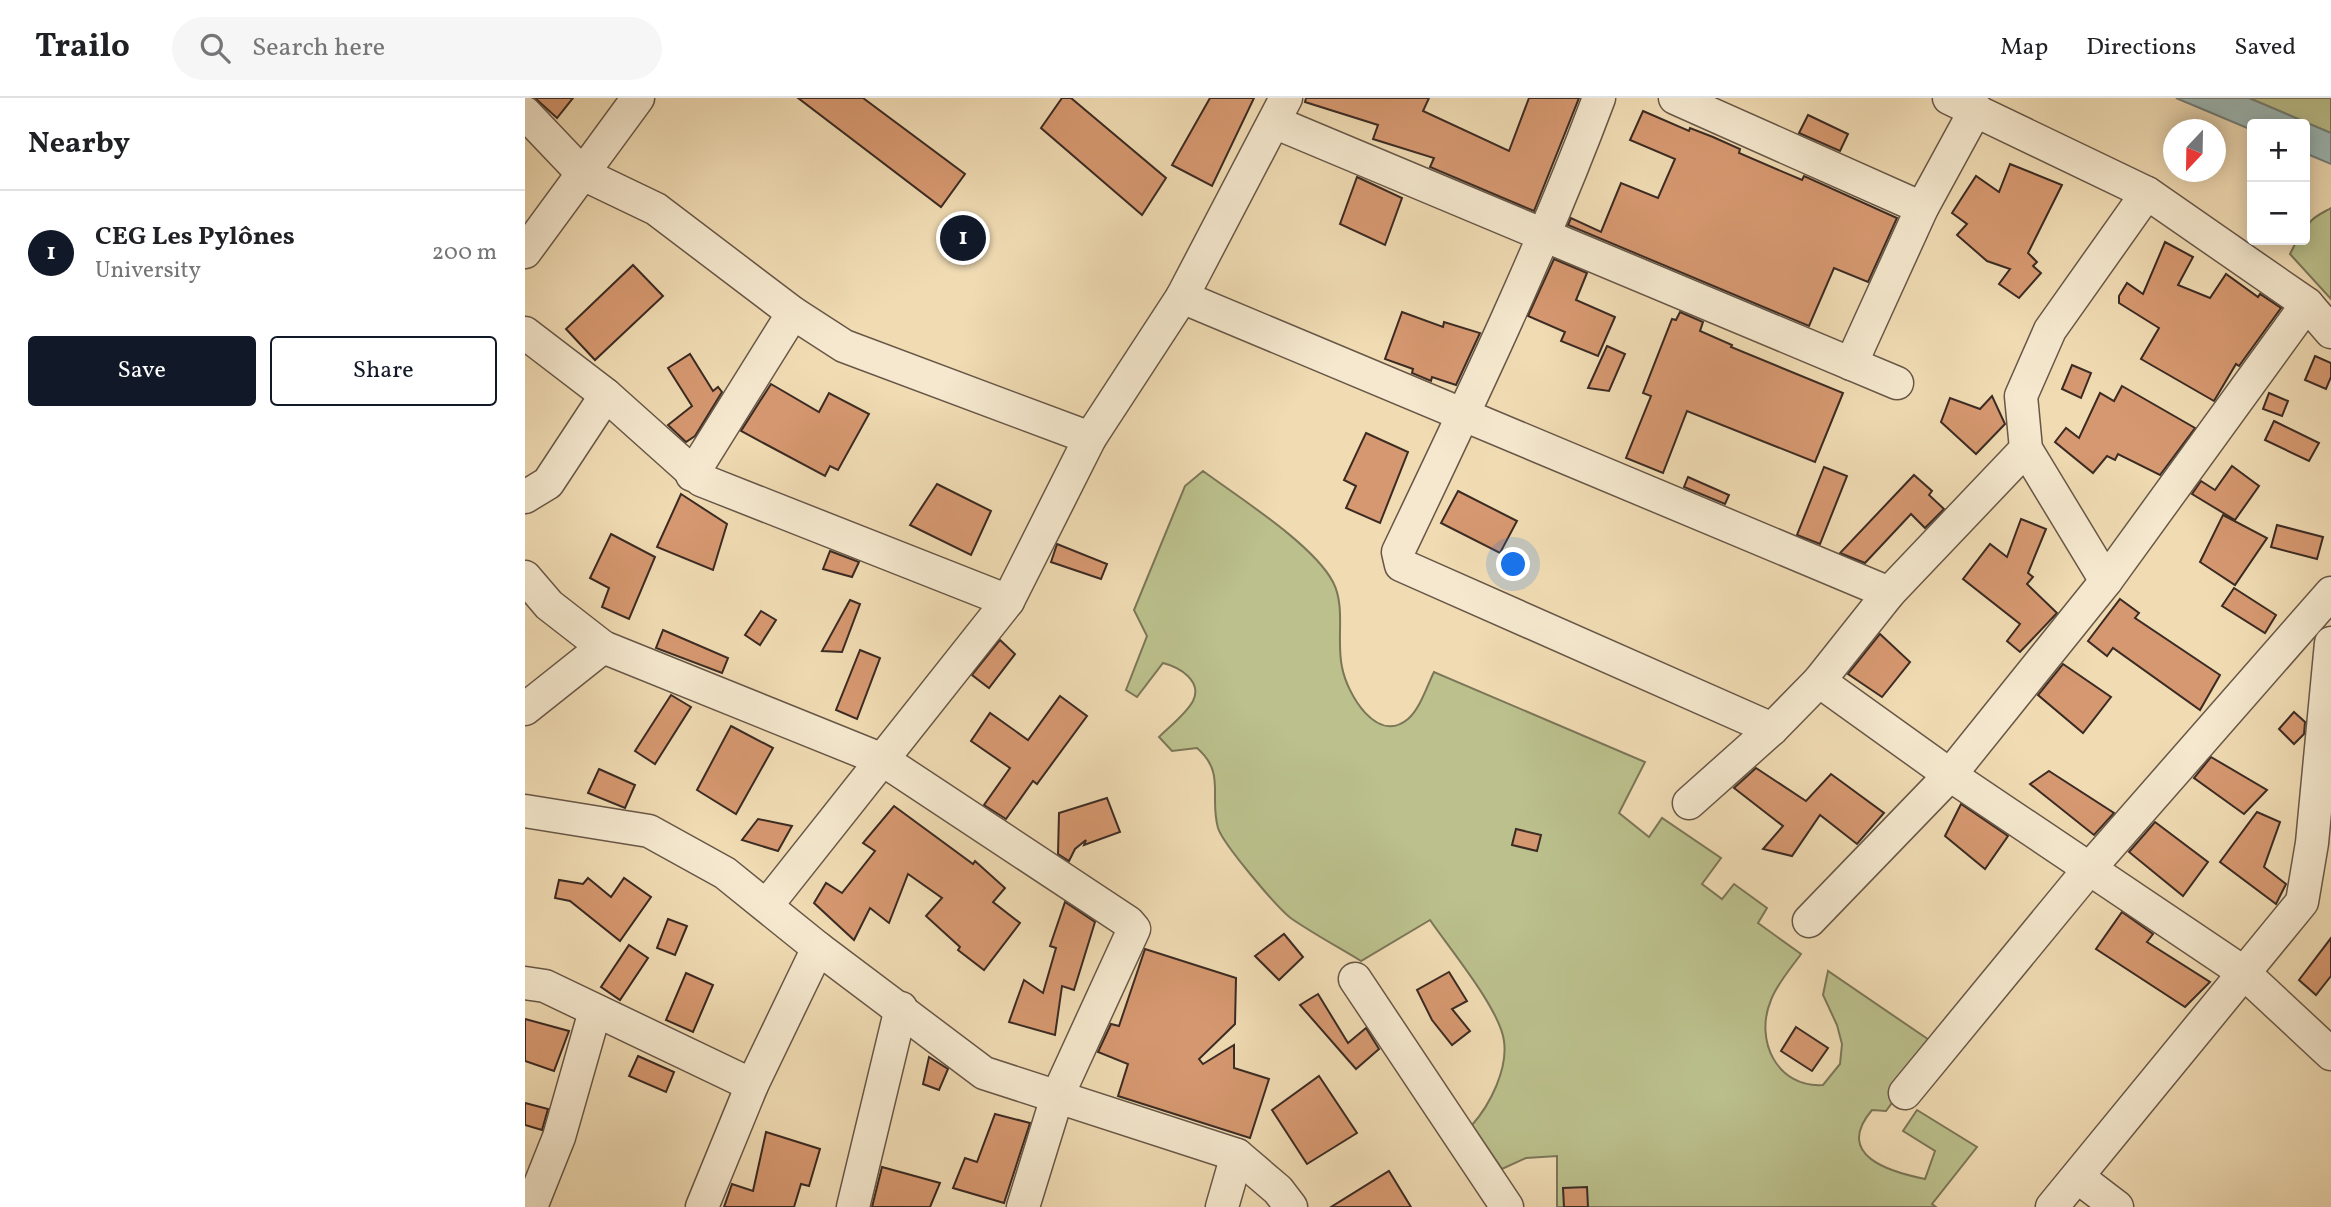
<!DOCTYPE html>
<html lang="en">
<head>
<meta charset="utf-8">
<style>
  :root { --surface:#fff; --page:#f6f6f6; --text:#202124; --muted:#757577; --line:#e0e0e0; --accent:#111827 }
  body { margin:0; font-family:Vollkorn,serif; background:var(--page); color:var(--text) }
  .controls { position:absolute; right:21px; top:21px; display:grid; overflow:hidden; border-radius:7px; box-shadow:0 4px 18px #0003 }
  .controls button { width:63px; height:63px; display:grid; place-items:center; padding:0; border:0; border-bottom:2px solid var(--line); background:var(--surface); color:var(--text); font:35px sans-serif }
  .compass { position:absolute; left:1638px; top:21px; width:63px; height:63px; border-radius:50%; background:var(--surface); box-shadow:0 4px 18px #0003; rotate:202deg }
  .you { position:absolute; left:989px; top:467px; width:24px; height:24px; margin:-18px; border:5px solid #fff; border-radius:50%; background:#1a73e8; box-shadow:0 0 0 10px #1a73e833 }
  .badge { display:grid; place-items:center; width:46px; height:46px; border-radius:50%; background:var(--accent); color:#fff; font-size:23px; font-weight:700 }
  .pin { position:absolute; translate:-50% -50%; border:4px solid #fff; box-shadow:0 2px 7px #0006 }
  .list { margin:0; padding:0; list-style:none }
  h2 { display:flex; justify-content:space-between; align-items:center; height:91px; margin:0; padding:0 28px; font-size:30px }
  h2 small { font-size:23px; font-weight:400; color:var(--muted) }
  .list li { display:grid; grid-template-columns:46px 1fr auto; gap:21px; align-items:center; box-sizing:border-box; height:126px; padding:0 28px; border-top:2px solid var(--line) }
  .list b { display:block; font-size:26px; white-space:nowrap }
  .list p { margin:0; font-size:23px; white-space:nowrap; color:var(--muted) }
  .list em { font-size:23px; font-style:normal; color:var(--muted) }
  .actions { display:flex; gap:14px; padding:21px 28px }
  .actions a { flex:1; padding:16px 0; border:2px solid var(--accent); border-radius:7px; text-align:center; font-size:24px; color:var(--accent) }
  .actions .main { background:var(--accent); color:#fff }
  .icon { flex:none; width:38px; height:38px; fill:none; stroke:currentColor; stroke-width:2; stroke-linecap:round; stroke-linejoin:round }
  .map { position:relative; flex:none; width:1806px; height:1109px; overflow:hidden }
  header { display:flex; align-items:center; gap:42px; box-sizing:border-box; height:98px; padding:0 35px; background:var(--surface); border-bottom:2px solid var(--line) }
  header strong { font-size:33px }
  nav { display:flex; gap:38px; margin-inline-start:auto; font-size:24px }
  .search { width:490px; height:63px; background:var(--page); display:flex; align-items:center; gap:18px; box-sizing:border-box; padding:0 24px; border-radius:38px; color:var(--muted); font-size:26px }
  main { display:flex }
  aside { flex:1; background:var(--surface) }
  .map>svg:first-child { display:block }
  .green { fill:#bbc08c; stroke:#7b7658; stroke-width:2 }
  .water { fill:#9db9b6; stroke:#76807b; stroke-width:2 }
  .building { fill:#d69870; stroke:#3b2b23; stroke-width:2 }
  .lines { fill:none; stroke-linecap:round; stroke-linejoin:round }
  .minor-casing { stroke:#685747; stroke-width:35 }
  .minor { stroke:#f5e8ce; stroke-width:32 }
</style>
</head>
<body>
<header>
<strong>Trailo</strong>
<div class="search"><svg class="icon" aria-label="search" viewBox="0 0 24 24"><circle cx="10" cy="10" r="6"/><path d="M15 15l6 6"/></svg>Search here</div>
<nav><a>Map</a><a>Directions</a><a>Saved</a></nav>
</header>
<main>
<aside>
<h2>Nearby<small></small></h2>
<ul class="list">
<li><span class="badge">1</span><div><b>CEG Les Pylônes</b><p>University</p></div><em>200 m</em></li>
</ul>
<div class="actions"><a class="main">Save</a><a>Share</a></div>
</aside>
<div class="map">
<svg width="1806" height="1109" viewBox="0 0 1806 1109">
  <rect width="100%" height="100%" fill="#f0dbb3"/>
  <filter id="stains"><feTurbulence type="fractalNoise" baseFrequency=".00286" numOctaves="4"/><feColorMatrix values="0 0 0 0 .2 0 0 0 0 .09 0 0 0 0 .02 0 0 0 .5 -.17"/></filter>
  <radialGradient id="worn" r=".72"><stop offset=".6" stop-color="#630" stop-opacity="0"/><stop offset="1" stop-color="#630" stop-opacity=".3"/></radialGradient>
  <!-- green -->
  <g class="green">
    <polygon points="1724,0 1806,0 1806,35"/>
    <path d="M 1806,110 L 1806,201 L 1765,156 L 1772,142 L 1780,142 C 1780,122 1790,119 1806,110 Z"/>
    <path d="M 678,373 C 713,399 788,446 808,484 C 821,509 811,542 817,569 C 822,596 852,647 883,621 C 895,611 902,588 909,574 L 1120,664 L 1094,715 L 1124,739 L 1137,720 L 1196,760 L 1177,786 L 1197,801 L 1209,786 L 1242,810 L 1233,825 L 1276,856 C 1266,870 1252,886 1246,902 C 1229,942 1252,990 1298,987 L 1315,966 L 1317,946 L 1312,927 L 1298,897 L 1303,873 L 1410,946 L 1361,1013 L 1347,1012 C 1308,1058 1366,1074 1400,1081 L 1410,1053 L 1378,1033 L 1392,1012 L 1452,1049 L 1407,1106 L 1411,1109 L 1032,1109 L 1032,1058 L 1001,1060 L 977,1071 L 947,1027 C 965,1007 983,971 979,943 C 975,911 924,850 905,822 L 836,863 C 813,849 789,836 767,821 C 753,811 698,746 693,730 C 684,698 701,675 672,650 L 647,653 L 634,639 C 644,629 661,616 668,603 C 678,583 654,569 638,565 L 612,599 L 601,592 L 622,538 L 609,512 L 660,388 Z"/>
  </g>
  <!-- water -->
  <polygon class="water" points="1651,0 1724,0 1806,35 1806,66 1780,55 1780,26 1727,26 1727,32"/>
  <!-- building -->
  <g class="building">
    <polygon points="10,0 48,0 32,20"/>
    <polygon points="273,0 338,0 440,76 416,109"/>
    <polygon points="537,0 546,0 641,80 617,117 516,30"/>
    <polygon points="685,0 729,0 687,88 647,67"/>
    <polygon points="781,0 904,0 898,13 984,53 1004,0 1054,0 1009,113 905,69 909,60 848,41 853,27 780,4"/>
    <polygon points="1118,13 1164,33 1165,30 1188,39 1215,51 1214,55 1277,82 1279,78 1372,120 1343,184 1309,170 1284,228 1043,127 1046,120 1076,134 1096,85 1133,100 1150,61 1105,42"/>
    <polygon points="1283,17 1323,36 1315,53 1274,35"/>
    <polygon points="1485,66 1537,87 1503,155 1512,164 1508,168 1516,175 1494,200 1474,186 1485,171 1462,163 1432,137 1442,126 1427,115 1451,78 1474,94"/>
    <polygon points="832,79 877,100 860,147 815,126"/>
    <polygon points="1640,144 1668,159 1653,187 1685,200 1701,176 1733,199 1735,196 1756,210 1714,268 1711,266 1689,303 1616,261 1634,230 1594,205 1594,198 1602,185 1618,196"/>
    <polygon points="1029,161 1062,175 1051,202 1090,219 1073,258 1036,243 1040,234 1003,218"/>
    <polygon points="108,167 138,198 70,262 41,231"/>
    <polygon points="877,214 918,229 919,224 955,235 931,287 907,279 906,283 887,275 888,271 860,261"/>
    <polygon points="1155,214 1178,224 1175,233 1207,247 1206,249 1318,295 1290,364 1162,313 1138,375 1101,360 1126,298 1118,295 1147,221 1151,222"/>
    <polygon points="1082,248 1100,256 1084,293 1063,290"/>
    <polygon points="165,256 188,293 193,289 197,294 170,338 161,344 143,327 167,308 143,270"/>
    <polygon points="1790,258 1806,265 1806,279 1801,291 1780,282"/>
    <polygon points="1547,267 1566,275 1556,300 1537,291"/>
    <polygon points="246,286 294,314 304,295 344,316 313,372 305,368 300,378 216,333"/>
    <polygon points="1597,288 1670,330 1635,377 1593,356 1590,362 1582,358 1568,375 1530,344 1541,330 1554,340 1575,295 1589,303"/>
    <polygon points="1744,295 1763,303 1757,318 1738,311"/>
    <polygon points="1467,298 1480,326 1451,356 1416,324 1425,300 1455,311"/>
    <polygon points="1749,323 1794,345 1784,363 1740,342"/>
    <polygon points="841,335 883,354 855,425 821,410 831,388 819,382"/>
    <polygon points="1707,368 1734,388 1710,422 1667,396 1676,383 1690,392"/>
    <polygon points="1299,369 1322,378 1295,446 1272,437"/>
    <polygon points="1389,377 1407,393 1404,397 1419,411 1400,430 1386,416 1340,465 1315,455"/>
    <polygon points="1163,379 1204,397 1200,406 1159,389"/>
    <polygon points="412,386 466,413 446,457 385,427"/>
    <polygon points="933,393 992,423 975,455 916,425"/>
    <polygon points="156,396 202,426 188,472 132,449"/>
    <polygon points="1698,417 1742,440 1710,487 1675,464"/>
    <polygon points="1496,421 1521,431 1503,475 1508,479 1502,486 1532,515 1495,554 1482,543 1495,526 1438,481 1465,446 1482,459"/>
    <polygon points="1752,427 1798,439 1792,461 1746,449"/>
    <polygon points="86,436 130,459 104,521 77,509 84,490 65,480"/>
    <polygon points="532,446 582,466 576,481 526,464"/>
    <polygon points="305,453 334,464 327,479 298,471"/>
    <polygon points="1709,490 1751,517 1740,535 1697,508"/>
    <polygon points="1595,501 1614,515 1610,520 1695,577 1675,612 1588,550 1582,558 1563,543"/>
    <polygon points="325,502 335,506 317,554 297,553"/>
    <polygon points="236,513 251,522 235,547 220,537"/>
    <polygon points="138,532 203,560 197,575 131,550"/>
    <polygon points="1355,536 1385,564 1357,599 1323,576"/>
    <polygon points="475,542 490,556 464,590 447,577"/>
    <polygon points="335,552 355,560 332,621 311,612"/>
    <polygon points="1538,566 1586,599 1558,635 1513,597"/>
    <polygon points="146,597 166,609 130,666 110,653"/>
    <polygon points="535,598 562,618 512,686 508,683 481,721 459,707 485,670 446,643 465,615 503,642"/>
    <polygon points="1769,614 1780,624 1779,636 1769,646 1754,631"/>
    <polygon points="206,628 248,650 211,716 172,692"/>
    <polygon points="1686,659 1742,692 1719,716 1669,680"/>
    <polygon points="1231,670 1281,703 1306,676 1359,715 1332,746 1295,717 1267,758 1238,751 1258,728 1209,690"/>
    <polygon points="74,671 110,687 100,710 63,695"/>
    <polygon points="1524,673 1589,715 1569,737 1505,686"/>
    <polygon points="582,700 595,734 559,747 561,742 550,751 544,763 533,756 534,715"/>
    <polygon points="1436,706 1483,738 1460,771 1420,738"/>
    <polygon points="369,708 448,766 450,763 480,790 468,804 495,825 459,872 433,852 435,849 401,818 417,800 383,776 364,825 345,810 329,842 289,805 301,785 317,795 350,753 338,745"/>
    <polygon points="1732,714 1755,724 1739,769 1761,786 1751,806 1695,764"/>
    <polygon points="233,721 267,728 253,753 217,742"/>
    <polygon points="1630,724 1683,764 1658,798 1604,754"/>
    <polygon points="991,731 1016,737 1012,753 987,747"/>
    <polygon points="63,780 86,799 99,780 126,799 95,843 45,803 30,800 34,782 58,786"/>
    <polygon points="540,804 570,824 549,892 537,888 530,937 484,924 499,882 518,895 531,850 525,848"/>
    <polygon points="1597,814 1628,836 1622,844 1685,884 1660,909 1571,851"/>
    <polygon points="143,821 162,828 150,857 132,850"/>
    <polygon points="759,836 778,859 754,882 730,858"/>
    <polygon points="1806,840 1806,878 1791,897 1774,882"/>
    <polygon points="104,847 123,860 95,902 76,889"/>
    <polygon points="620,851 711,880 710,926 674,961 678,966 709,947 709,970 744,981 725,1040 593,998 603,966 573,954 586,926 594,928"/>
    <polygon points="924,874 942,903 927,911 945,933 927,947 907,922 892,892"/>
    <polygon points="161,875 188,887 168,934 141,922"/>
    <polygon points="793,896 823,945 841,930 854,951 831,971 775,907"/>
    <polygon points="0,921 44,933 29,973 0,963"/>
    <polygon points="1271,929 1303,950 1287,973 1256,953"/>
    <polygon points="113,958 149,974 141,994 104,978"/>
    <polygon points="404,959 423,971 414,992 398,986"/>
    <polygon points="794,978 832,1035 782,1066 747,1012"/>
    <polygon points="0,1005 23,1011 17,1032 0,1027"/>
    <polygon points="470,1016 505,1025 479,1105 428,1090 440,1060 452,1064"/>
    <polygon points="241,1034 295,1051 284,1088 276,1086 269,1109 199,1109 207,1086 228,1093"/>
    <polygon points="357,1069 415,1085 405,1109 347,1109"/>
    <polygon points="864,1073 886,1109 806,1109"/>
    <polygon points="1062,1089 1063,1109 1039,1109 1038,1090"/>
  </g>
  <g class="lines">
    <!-- minor casing -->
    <g class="minor-casing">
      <g id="minor">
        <path d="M 1074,0 C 1016,155 944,305 873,454 L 876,467 L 1247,631"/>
        <polyline points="1150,0 1397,110"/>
        <polyline points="1424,0 1622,95 1782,206 1806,234"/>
        <polyline points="0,15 58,76 131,111 268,215 319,248 565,340"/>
        <polyline points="749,24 1372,285"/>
        <polyline points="0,154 113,0"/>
        <polyline points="657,199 1364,495"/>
        <polyline points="0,235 81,297 176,382 483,503"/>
        <polyline points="1326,266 1397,110 1451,11"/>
        <polyline points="167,377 268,215"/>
        <polyline points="0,399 23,385 81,297"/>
        <polyline points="0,479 24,507 78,549 358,662 603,824 609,831 532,999 498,1109"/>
        <polyline points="1581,483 1501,351 1496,298 1525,232 1622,95"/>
        <polyline points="1294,583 1425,677 1718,874 1806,956"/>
        <polyline points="0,611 78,549"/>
        <polyline points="1164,705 1247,631 1294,583 1364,495 1501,351"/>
        <polyline points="0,713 124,733 200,775 293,850 459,975 712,1057 753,1092 766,1109"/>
        <polyline points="242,807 483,503 565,340 657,199 761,0"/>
        <polyline points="1284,823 1425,677 1581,483 1782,206"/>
        <polyline points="830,881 982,1109"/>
        <polyline points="0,885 20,888 227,987"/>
        <polyline points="1380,995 1565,770 1806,495"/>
        <polyline points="1554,1080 1592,1109"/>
        <polyline points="6,1109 34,1039 70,913"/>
        <polyline points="177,1109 227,987 293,850"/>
        <polyline points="328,1109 376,910"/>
        <polyline points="697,1109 712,1057"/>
        <polyline points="1527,1109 1777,804 1787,745 1806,545"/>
      </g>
    </g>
    <!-- minor -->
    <use href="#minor" class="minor"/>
  </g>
  <rect width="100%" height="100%" filter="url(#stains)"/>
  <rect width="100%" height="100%" fill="url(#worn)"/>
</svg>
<div class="controls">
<button>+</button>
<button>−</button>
</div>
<svg class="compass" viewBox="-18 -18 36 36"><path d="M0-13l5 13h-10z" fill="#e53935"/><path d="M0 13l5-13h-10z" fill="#757577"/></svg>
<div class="you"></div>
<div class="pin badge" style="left:438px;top:140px">1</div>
</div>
</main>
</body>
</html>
